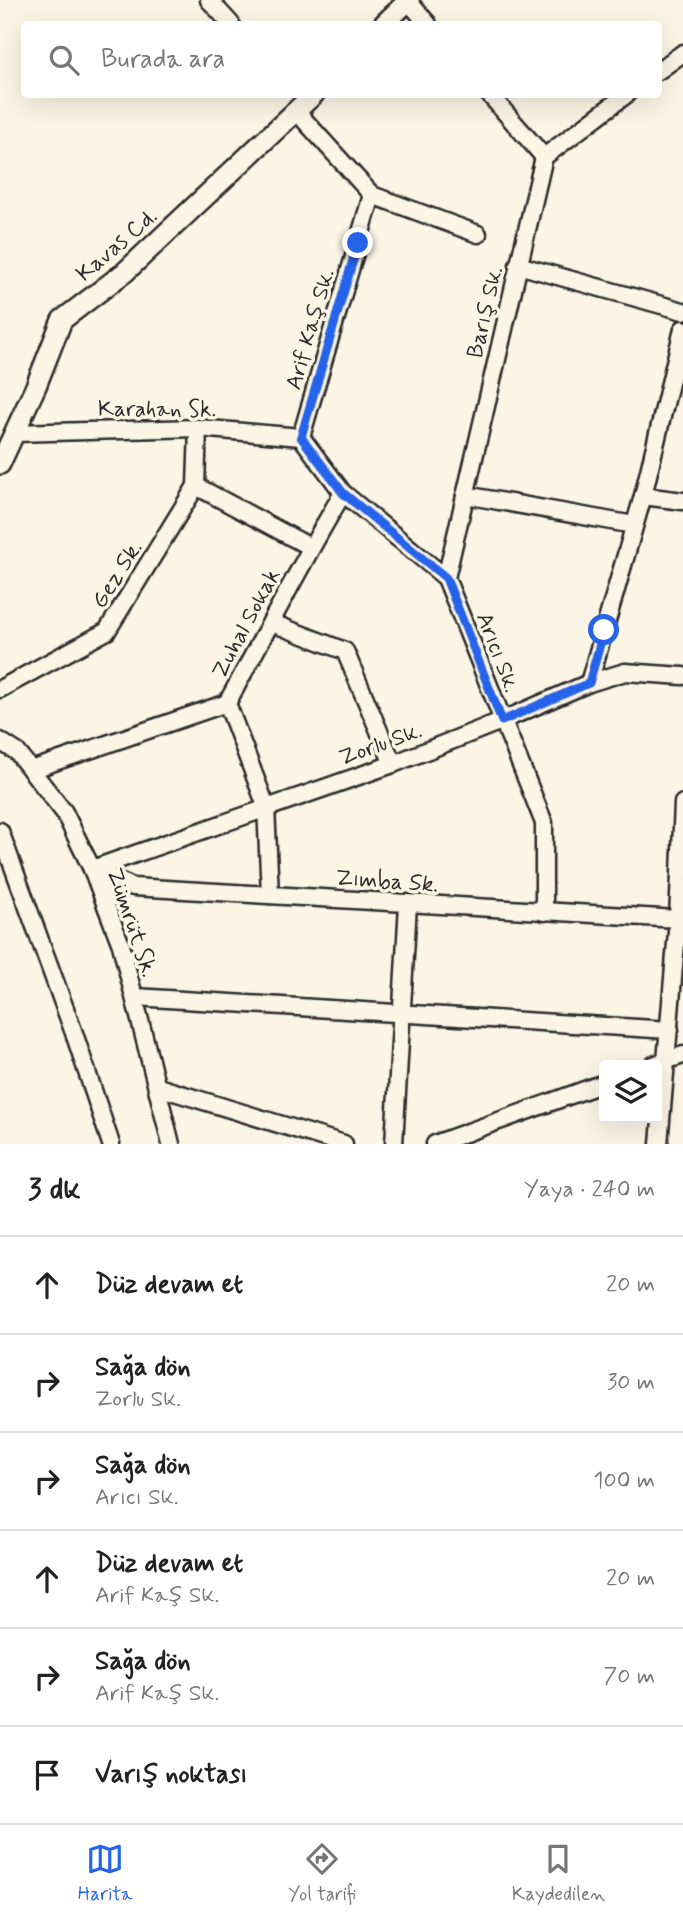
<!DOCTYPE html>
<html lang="tr">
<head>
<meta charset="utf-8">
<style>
  :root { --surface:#fff; --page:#f6f6f6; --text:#222; --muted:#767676; --line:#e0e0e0; --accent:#2563eb }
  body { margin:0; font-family:Mynerve,sans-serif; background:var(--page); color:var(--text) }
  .controls { position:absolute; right:21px; bottom:21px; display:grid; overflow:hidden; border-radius:7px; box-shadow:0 7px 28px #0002 }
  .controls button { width:63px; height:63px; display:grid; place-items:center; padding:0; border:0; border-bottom:2px solid var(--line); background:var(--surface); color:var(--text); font:35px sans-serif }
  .stop { position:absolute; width:21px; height:21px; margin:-16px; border:5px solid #2563eb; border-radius:50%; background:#fff }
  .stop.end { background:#2563eb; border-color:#fff; box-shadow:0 2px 7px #0008 }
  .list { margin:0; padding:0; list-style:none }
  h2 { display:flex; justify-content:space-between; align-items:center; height:91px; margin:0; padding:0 28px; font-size:30px }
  h2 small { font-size:23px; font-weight:400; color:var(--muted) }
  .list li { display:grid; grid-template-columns:46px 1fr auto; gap:21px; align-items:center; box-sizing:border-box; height:98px; padding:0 28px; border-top:2px solid var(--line) }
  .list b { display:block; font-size:26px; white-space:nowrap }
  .list p { margin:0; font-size:23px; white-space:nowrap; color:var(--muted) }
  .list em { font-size:23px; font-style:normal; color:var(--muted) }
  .icon { flex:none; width:38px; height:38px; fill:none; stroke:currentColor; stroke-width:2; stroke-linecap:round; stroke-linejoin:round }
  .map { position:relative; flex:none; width:683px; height:1144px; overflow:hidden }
  .search { position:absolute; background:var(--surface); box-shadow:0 7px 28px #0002; left:21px; right:21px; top:21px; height:77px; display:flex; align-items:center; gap:18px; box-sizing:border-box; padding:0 24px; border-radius:7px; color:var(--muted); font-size:26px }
  .sheet { height:679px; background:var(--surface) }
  nav { display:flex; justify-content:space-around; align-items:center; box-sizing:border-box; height:98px; border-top:2px solid var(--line); background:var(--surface); font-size:19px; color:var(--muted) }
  nav a { display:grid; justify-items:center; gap:4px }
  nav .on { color:var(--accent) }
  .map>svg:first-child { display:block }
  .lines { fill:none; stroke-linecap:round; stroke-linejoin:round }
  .minor-casing { stroke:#2b2b2b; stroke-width:21 }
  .tertiary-casing { stroke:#2b2b2b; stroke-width:24 }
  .minor { stroke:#fcf5e5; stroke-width:16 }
  .tertiary { stroke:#fcf5e5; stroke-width:19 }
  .route { stroke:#2563eb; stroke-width:9 }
  .labels { text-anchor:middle; stroke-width:7; stroke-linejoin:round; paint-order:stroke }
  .street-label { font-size:23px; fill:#2b2b2b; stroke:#fcf5e5 }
</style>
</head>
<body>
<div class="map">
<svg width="683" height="1144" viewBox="0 0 683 1144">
  <rect width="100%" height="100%" fill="#fcf5e5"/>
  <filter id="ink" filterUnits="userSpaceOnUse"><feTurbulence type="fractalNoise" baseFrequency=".0143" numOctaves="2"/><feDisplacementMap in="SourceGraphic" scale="14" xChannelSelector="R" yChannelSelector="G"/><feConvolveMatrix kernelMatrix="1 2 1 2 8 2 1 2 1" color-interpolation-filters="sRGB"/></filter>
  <g filter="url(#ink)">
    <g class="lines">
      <!-- minor casing -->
      <g class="minor-casing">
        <g id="minor">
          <polyline points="209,0 231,24"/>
          <polyline points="408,1 428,24"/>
          <polyline points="658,71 683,53"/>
          <polyline points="489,94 544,157"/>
          <polyline points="297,112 372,195 301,437 343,493 446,578 544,823 544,912"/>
          <polyline points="372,195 478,234"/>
          <polyline points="518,265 683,311"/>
          <polyline points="14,433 198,428 301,437"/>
          <polyline points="196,486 310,547"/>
          <polyline points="465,495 634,525"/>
          <polyline points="643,496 683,501"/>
          <polyline points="446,578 544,157 627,94"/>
          <polyline points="272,623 345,651 393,764"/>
          <polyline points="589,683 643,496 683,329"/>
          <polyline points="0,689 107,631 196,486 198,428"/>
          <polyline points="227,703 266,806 270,895"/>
          <polyline points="0,741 17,752 64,812 92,869 121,945 171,1144"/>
          <path d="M 31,770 L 227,703 C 266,633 302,561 343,493"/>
          <polyline points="0,831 74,1033 111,1144"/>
          <polyline points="92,869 393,764 501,721 589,683 625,672 683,676"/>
          <polyline points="92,869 133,887 678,919 683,917"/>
          <polyline points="135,997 670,1030"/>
          <polyline points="653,1065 683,1055"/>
          <polyline points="158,1087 344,1144"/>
          <polyline points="394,1144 408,904"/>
          <polyline points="435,1144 604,1083"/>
          <polyline points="659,1144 678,919 683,803"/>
        </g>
      </g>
      <!-- tertiary casing -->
      <g class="tertiary-casing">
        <g id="tertiary">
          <polyline points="384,24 409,0"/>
          <polyline points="0,464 36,386 62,320 125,272 314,94"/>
        </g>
      </g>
      <!-- minor -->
      <use href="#minor" class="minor"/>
      <!-- tertiary -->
      <use href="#tertiary" class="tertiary"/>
    </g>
  </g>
  <g class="lines" filter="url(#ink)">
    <!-- route -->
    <polyline class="route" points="358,243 301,437 343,493 446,578 502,721 589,683 604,630"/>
  </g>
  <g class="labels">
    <!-- street labels -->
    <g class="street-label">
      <text transform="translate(116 244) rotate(-41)" y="8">Kavas Cd.</text>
      <text transform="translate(484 312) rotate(-77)" y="8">Barış Sk.</text>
      <text transform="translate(309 329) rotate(-74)" y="8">Arif Kaş Sk.</text>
      <text x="157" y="416">Karahan Sk.</text>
      <text transform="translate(116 574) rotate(-58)" y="8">Gez Sk.</text>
      <text transform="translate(245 623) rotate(-62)" y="8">Zuhal Sokak</text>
      <text transform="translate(499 652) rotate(69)" y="8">Arıcı Sk.</text>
      <text transform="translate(380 743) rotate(-20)" y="8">Zorlu Sk.</text>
      <text transform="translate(387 880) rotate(4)" y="8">Zımba Sk.</text>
      <text transform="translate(133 922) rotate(71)" y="8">Zümrüt Sk.</text>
    </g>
  </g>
</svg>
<div class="controls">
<button><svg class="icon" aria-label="layers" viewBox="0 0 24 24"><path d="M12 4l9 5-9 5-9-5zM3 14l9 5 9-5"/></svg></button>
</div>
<div class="stop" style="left:604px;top:630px"></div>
<div class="stop end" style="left:358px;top:243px"></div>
<div class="search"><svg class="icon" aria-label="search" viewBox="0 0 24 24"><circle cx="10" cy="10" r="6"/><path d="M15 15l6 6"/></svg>Burada ara</div>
</div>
<section class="sheet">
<h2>3 dk<small>Yaya · 240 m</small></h2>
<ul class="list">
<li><svg class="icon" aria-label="ahead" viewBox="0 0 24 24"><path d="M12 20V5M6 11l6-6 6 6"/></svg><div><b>Düz devam et</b></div><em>20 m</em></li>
<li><svg class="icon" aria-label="right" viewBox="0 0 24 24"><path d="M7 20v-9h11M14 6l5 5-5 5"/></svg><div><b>Sağa dön</b><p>Zorlu Sk.</p></div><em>30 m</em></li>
<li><svg class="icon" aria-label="right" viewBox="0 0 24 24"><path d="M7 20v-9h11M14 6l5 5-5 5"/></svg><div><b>Sağa dön</b><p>Arıcı Sk.</p></div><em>100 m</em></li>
<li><svg class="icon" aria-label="ahead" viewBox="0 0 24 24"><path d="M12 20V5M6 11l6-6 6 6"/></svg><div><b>Düz devam et</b><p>Arif Kaş Sk.</p></div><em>20 m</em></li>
<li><svg class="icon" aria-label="right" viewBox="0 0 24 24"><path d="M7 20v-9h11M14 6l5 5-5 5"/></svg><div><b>Sağa dön</b><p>Arif Kaş Sk.</p></div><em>70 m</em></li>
<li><svg class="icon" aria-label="arrive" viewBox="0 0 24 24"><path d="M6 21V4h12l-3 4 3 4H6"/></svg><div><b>Varış noktası</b></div></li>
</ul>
</section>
<nav>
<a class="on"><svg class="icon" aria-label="map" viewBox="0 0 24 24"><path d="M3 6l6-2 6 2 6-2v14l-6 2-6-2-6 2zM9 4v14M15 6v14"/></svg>Harita</a>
<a><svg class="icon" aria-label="directions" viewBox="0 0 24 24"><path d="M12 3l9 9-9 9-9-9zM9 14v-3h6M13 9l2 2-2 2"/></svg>Yol tarifi</a>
<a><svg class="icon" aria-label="saved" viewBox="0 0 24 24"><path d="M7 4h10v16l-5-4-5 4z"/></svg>Kaydedilen</a>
</nav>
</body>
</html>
